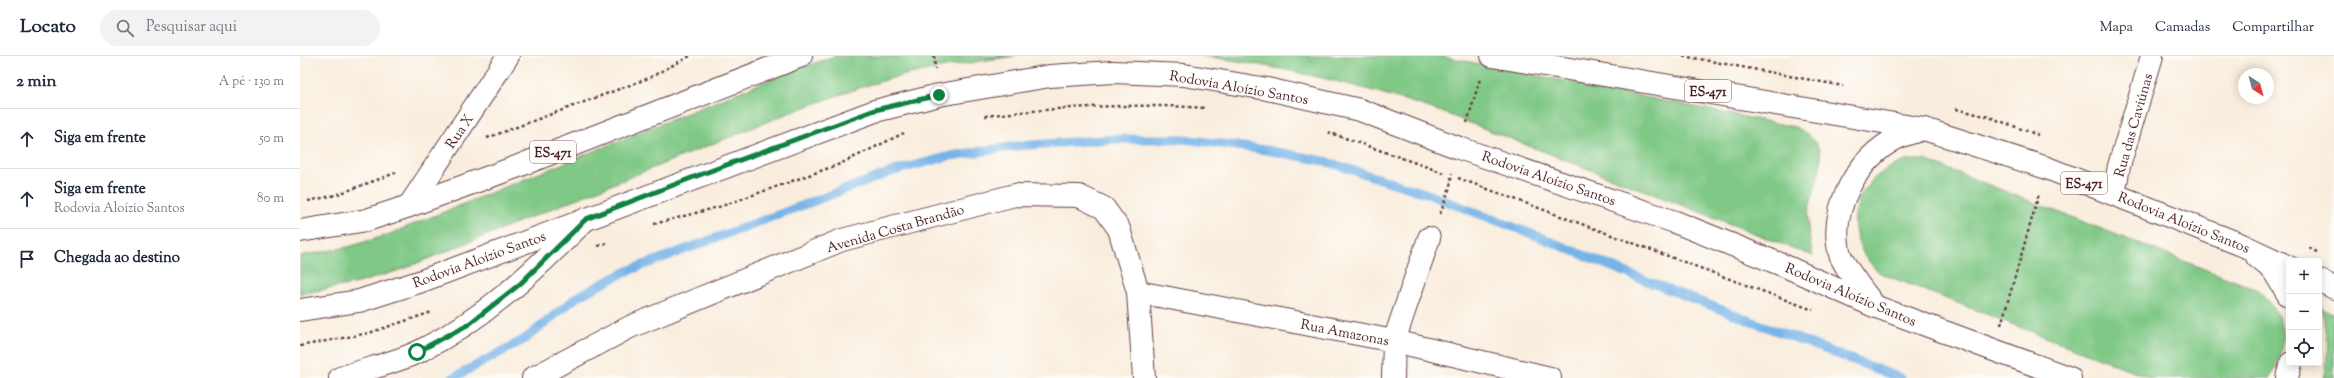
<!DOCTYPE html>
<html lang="pt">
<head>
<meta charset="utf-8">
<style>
  :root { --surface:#fff; --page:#f2f2f3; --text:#1f2937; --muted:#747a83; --line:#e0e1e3 }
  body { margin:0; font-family:"Sorts Mill Goudy",serif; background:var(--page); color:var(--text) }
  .controls { position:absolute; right:12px; bottom:12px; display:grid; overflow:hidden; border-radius:4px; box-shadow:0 2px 10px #0003 }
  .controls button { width:36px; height:36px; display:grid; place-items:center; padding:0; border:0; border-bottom:1px solid var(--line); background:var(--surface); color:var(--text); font:20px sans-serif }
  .compass { position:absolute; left:1938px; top:12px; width:36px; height:36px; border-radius:50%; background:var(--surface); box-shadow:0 2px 10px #0003; rotate:144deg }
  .stop { position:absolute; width:12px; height:12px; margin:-9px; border:3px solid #0b8043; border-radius:50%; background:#fff }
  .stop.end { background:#0b8043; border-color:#fff; box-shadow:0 1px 4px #0008 }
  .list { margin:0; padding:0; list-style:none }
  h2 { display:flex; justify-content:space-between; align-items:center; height:52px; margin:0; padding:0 16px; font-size:17px }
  h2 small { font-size:13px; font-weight:400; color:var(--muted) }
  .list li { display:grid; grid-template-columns:26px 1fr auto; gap:12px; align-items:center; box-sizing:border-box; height:60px; padding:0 16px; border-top:1px solid var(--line) }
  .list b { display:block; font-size:15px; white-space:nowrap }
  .list p { margin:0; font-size:13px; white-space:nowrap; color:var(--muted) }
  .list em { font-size:13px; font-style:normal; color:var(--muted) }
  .icon { flex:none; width:22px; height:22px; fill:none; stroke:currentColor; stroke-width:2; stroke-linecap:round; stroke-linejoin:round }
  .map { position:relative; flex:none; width:2034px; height:322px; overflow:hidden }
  header { display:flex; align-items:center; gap:24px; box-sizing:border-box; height:56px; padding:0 20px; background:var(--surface); border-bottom:1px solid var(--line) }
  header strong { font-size:19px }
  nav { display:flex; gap:22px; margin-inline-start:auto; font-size:14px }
  .search { width:280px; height:36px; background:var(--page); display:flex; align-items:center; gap:10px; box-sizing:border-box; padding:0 14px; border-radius:22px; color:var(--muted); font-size:15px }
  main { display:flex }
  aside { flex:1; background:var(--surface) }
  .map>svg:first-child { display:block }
  .green { fill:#7fc885; stroke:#647458 }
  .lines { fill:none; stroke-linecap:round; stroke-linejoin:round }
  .stream { stroke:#76b3e8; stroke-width:9 }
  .minor-casing { stroke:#643e46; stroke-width:24 }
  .major-casing { stroke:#643e46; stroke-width:24 }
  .path { stroke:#643e46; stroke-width:2.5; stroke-dasharray:3 3; stroke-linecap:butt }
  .minor { stroke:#fff; stroke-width:22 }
  .major { stroke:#fff; stroke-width:22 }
  .route { stroke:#0b8043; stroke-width:5 }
  .labels { text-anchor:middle; stroke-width:3; stroke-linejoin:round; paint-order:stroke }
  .shield { fill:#fdfcf7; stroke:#806168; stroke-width:1 }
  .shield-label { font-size:13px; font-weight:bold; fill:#4a1f2b }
  .street-label { font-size:14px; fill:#4a1f2b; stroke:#fdfcf7 }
</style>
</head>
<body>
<header>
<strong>Locato</strong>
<div class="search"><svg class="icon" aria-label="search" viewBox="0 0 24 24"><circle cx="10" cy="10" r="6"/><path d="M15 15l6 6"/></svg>Pesquisar aqui</div>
<nav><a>Mapa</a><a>Camadas</a><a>Compartilhar</a></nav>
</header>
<main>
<aside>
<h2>2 min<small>A pé · 130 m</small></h2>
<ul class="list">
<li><svg class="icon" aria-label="ahead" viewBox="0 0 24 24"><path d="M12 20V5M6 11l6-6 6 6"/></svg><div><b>Siga em frente</b></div><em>50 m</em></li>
<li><svg class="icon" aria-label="ahead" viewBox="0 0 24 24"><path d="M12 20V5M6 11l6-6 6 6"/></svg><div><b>Siga em frente</b><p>Rodovia Aloízio Santos</p></div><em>80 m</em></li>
<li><svg class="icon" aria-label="arrive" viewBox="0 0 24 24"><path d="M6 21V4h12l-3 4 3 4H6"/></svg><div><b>Chegada ao destino</b></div></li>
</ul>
</aside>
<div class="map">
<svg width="2034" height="322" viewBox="0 0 2034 322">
  <rect width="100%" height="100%" fill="#fdfcf7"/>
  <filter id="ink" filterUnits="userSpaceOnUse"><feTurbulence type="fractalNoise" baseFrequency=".025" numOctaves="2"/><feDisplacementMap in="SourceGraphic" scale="8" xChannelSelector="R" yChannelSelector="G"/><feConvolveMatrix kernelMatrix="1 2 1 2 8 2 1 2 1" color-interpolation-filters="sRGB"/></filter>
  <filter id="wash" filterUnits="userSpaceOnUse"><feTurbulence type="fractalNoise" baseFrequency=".012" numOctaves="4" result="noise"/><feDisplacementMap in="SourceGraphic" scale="16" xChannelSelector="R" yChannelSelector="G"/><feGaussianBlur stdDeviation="0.9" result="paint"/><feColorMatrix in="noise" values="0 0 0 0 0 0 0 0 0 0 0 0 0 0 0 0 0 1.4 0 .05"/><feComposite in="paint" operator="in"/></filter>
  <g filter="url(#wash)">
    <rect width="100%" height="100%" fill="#f9eddd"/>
    <!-- green -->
    <g class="green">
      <path d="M 535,0 L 715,0 C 678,5 641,11 605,19 C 567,28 531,42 494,55 L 100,214 L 58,227 L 0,238 L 0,200 L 48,191 L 87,179 L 481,19 Z"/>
      <path d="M 903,0 L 1140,0 L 1495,71 C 1538,91 1515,122 1509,154 C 1506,170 1510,185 1513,200 L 1139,55 C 1061,29 984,11 903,0 Z"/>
      <path d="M 1610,104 L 1625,104 L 1958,234 C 1987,261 1989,288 1970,322 L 1851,322 L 1580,217 C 1535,177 1553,118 1610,104 Z"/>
      <path d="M 2021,252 L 2034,259 L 2034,322 L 2023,322 C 2030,298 2028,275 2021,252 Z"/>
    </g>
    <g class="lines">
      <!-- stream -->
      <polyline class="stream" points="153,322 225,283 277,241 325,216 594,115 650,100 717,90 814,83 884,83 966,94 1024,105 1125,137 1237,180 1349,226 1600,322"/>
    </g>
  </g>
  <g filter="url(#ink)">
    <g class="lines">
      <!-- minor casing -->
      <g class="minor-casing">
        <g id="minor">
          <polyline points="1814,138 1819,110 1852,0"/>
          <polyline points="109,150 208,0"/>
          <polyline points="838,236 1094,285 1250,322"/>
          <path d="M 40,322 C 66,313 94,307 118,296 C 185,263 234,215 286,163"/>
          <polyline points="233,322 330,271 542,184 715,139 779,140 804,152 819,173 838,236 844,322"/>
          <polyline points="1093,322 1094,285 1129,182"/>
        </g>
      </g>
      <!-- major casing -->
      <g class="major-casing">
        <g id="major">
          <polyline points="1192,0 1624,73 1747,112 1942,189 1989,211"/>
          <polyline points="0,175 67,164 109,150 216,111 501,0"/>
          <polyline points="1957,201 1973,214 1989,240"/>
          <polyline points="2019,224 2034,232"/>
          <path d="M 1574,249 C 1564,236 1542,209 1539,195 C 1530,151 1558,102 1597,82 C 1605,78 1615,76 1623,73"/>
          <polyline points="0,254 59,245 119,226 575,55 639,39 750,20 813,16 884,19 967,33 1060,54 1159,92 1375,166 1485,210 1574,250 1770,322"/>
          <polyline points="1987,322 1991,307"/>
        </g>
      </g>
      <!-- path -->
      <g class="path">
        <polyline points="634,0 635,13"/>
        <polyline points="1383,0 1543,30"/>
        <polyline points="1656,53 1689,61 1738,79"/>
        <path d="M 685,60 C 759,51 832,47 906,52"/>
        <polyline points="1167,67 1180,23"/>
        <polyline points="1028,76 1144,117"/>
        <polyline points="187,82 349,22 390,0"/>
        <polyline points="1158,122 1513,254"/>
        <polyline points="8,145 36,139 98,116"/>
        <polyline points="1140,158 1150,131 1152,117"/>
        <polyline points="354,168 422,150 540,108 604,77"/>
        <polyline points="298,190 309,186"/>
        <polyline points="2009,192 2019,197"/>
        <polyline points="1701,269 1739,138"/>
        <polyline points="0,290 69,277 132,256"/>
      </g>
      <!-- minor -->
      <use href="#minor" class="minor"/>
      <!-- major -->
      <use href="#major" class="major"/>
    </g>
  </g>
  <g class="lines" filter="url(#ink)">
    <!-- route -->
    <polyline class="route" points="117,296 169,268 220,228 286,163 394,121 575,54 639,39"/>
  </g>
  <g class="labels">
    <!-- shield labels -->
    <g class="shield">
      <rect x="1385" y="24" width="46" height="22" rx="3"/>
      <rect x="230" y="85" width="46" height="22" rx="3"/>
      <rect x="1761" y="116" width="46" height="22" rx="3"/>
    </g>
    <g class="shield-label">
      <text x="1408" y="40">ES-471</text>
      <text x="253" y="101">ES-471</text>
      <text x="1784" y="132">ES-471</text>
    </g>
    <!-- street labels -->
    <g class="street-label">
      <text transform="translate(939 31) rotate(10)" y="5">Rodovia Aloízio Santos</text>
      <text transform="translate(1833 69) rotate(-74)" y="5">Rua das Caviúnas</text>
      <text transform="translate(159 75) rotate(-56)" y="5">Rua X</text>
      <text transform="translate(1249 122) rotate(19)" y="5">Rodovia Aloízio Santos</text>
      <text transform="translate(1884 166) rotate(22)" y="5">Rodovia Aloízio Santos</text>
      <text transform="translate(595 172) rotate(-16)" y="5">Avenida Costa Brandão</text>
      <text transform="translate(179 203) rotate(-20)" y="5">Rodovia Aloízio Santos</text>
      <text transform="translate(1551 238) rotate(23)" y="5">Rodovia Aloízio Santos</text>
      <text transform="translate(1045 276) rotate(11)" y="5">Rua Amazonas</text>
    </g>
  </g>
</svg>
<div class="controls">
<button>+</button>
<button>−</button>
<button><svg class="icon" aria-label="locate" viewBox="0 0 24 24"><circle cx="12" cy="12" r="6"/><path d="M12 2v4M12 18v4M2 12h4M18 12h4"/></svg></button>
</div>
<svg class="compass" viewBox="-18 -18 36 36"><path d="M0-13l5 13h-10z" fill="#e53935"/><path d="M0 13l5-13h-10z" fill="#747a83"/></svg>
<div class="stop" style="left:117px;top:296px"></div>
<div class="stop end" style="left:639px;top:39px"></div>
</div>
</main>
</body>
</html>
